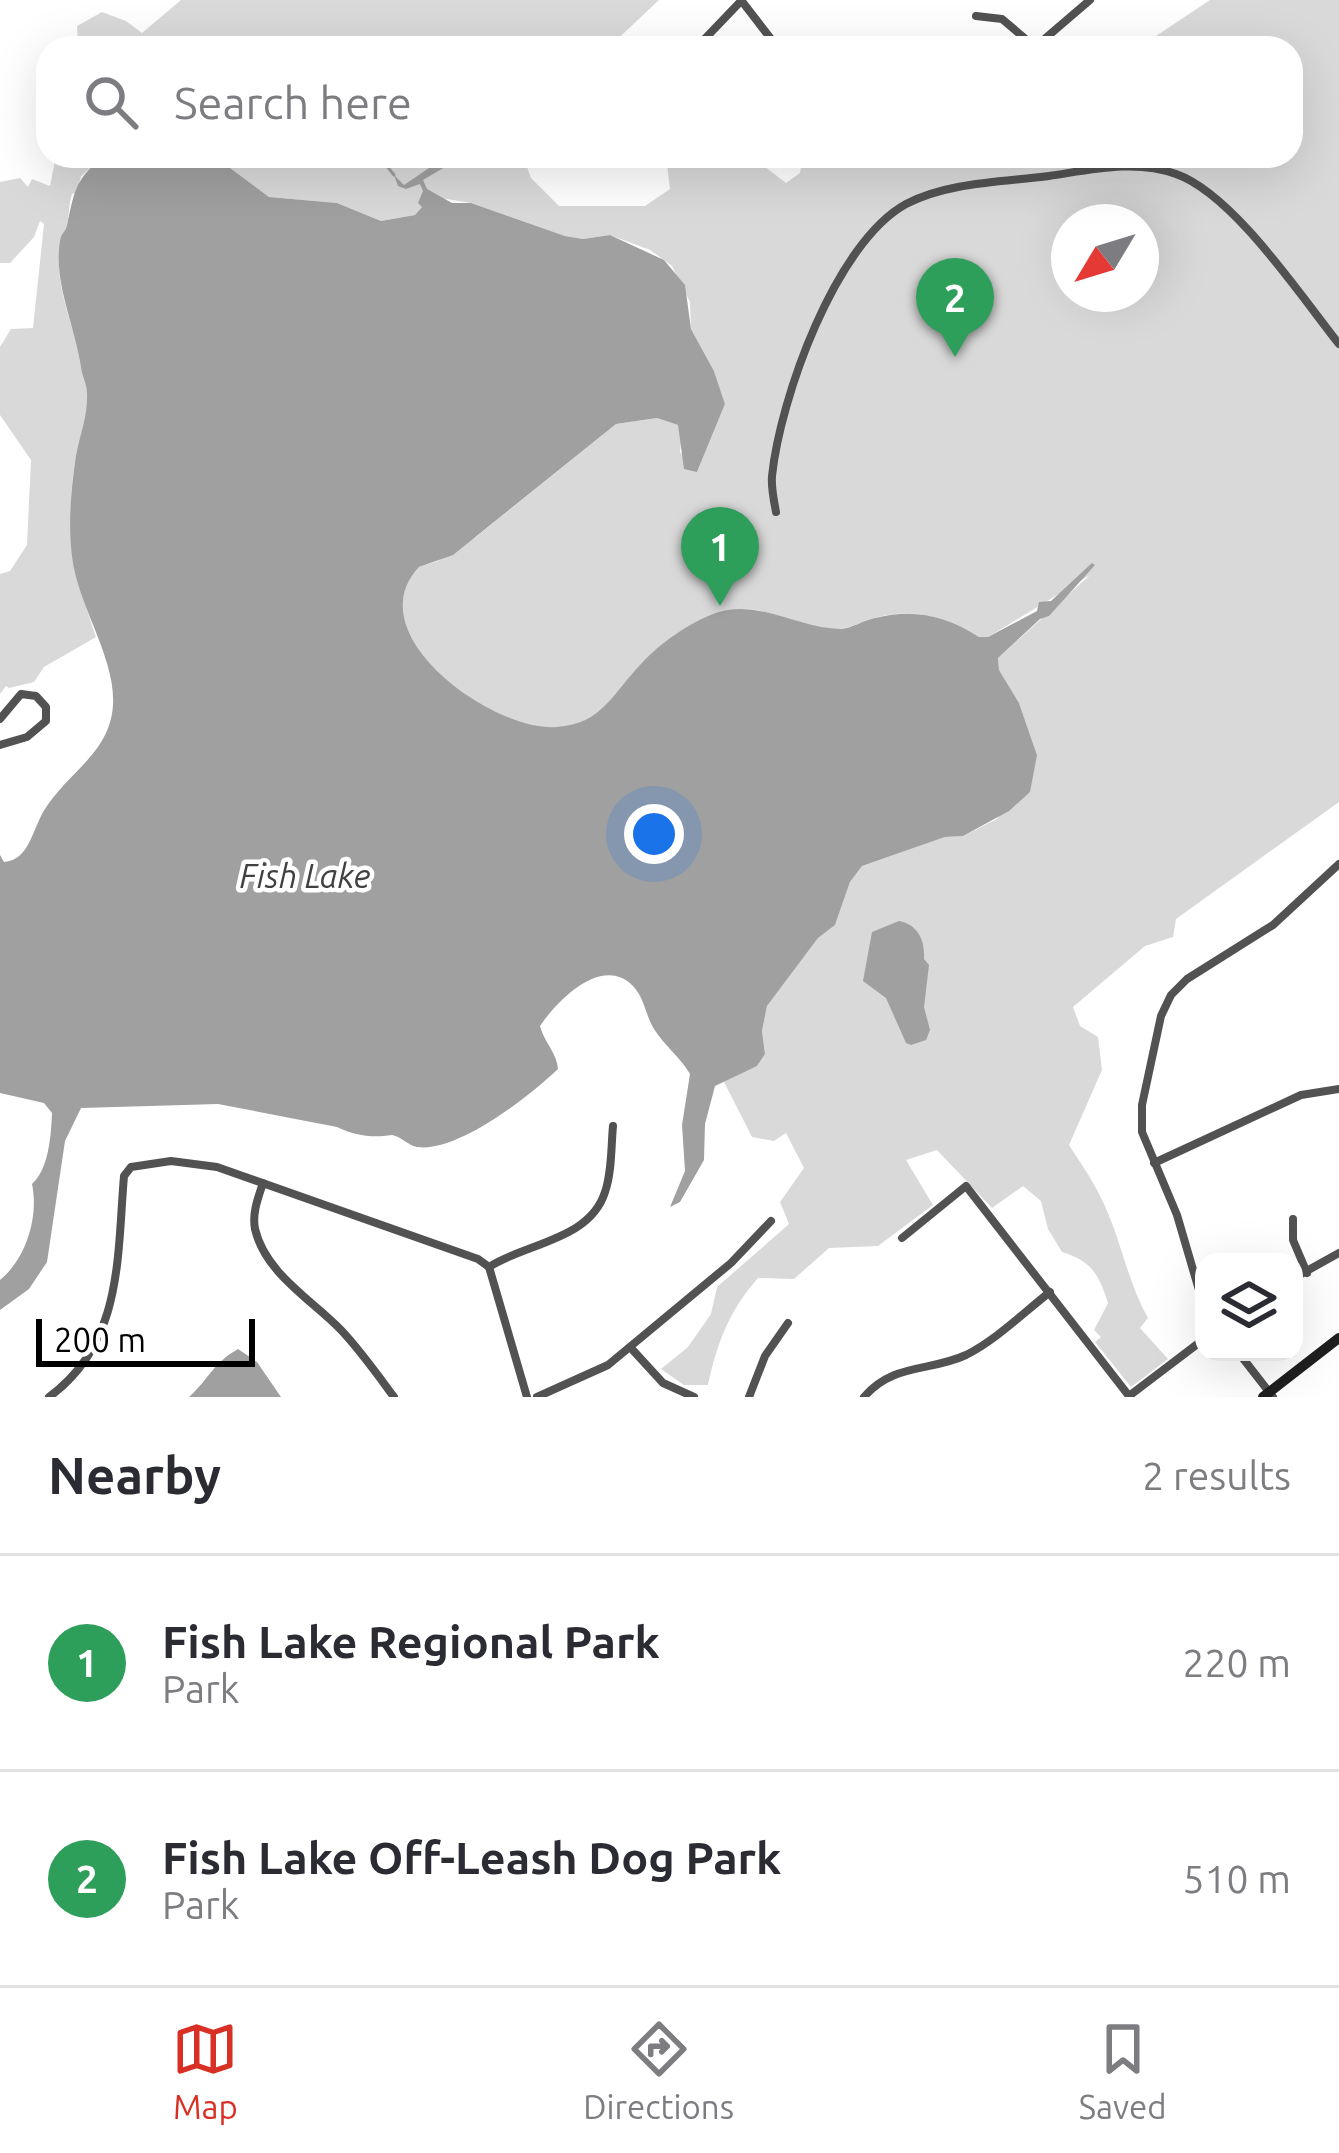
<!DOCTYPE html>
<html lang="en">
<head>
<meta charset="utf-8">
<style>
  :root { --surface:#fff; --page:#f7f7f7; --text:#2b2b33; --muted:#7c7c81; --line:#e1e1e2; --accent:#d93025 }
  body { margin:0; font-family:Ubuntu,sans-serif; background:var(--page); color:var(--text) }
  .controls { position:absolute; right:36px; bottom:36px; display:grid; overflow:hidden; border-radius:24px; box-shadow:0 12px 48px #0002 }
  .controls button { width:108px; height:108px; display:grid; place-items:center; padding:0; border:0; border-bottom:3px solid var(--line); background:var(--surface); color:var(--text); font:60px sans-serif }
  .compass { position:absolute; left:1051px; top:204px; width:108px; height:108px; border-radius:50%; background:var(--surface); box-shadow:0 12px 48px #0002; rotate:232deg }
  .scale { position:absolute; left:36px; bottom:30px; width:219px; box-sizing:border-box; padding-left:12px; border:6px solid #000; border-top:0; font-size:33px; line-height:42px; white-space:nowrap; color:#000; -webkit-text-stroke:9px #fff; paint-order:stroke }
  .you { position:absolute; left:654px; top:834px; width:42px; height:42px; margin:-30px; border:9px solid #fff; border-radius:50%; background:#1a73e8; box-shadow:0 0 0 18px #1a73e833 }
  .badge { display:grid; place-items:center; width:78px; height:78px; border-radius:50%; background:var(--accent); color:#fff; font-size:39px; font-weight:700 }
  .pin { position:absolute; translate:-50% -99px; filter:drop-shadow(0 3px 6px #0008) }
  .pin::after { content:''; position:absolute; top:63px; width:42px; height:36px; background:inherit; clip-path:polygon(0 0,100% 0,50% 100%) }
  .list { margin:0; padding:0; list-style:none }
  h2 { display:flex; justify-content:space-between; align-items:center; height:156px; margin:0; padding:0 48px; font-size:51px }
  h2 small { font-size:39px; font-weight:400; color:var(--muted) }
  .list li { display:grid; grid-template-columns:78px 1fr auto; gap:36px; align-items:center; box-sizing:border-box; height:216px; padding:0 48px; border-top:3px solid var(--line) }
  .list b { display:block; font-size:45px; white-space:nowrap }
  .list p { margin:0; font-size:39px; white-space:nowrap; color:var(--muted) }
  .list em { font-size:39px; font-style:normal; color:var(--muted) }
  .icon { flex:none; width:66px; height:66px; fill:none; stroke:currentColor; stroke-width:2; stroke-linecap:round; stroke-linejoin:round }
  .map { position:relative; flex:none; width:1339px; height:1397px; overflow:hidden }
  .search { position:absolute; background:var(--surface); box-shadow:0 12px 48px #0002; left:36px; right:36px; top:36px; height:132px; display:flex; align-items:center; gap:30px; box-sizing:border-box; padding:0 42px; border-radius:36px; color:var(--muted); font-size:45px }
  .sheet { height:588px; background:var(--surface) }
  nav { display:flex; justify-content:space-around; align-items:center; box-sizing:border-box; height:168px; border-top:3px solid var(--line); background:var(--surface); font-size:33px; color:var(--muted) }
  nav a { display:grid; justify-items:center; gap:6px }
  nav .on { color:var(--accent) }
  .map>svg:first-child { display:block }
  .green { fill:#d9d9d9; fill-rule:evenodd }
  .water { fill:#a0a0a0 }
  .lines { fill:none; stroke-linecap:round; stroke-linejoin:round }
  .stream { stroke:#a0a0a0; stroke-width:3 }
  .street { stroke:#525252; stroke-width:8 }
  .secondary { stroke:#1f1f1f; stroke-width:10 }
  .labels { text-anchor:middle; stroke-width:9; stroke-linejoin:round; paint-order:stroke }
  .water-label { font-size:33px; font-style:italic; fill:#414141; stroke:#fff }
</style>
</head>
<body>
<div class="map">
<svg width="1339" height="1397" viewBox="0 0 1339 1397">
  <rect width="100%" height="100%" fill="#fff"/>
  <!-- green -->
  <g class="green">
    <polygon points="181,0 659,0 608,48 99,48 78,43 77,26 102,12 126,21 142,33"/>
    <path d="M 1210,0 L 1339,0 L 1339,802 L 1176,919 L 1173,937 L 1145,946 L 1073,1007 L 1080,1026 L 1098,1037 L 1102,1070 L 1069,1145 C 1079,1161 1091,1177 1099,1194 C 1120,1233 1126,1279 1148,1318 L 1140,1328 L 1168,1359 L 1131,1387 L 1095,1342 L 1101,1337 L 1094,1330 L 1108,1303 C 1099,1275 1092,1261 1062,1252 L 1048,1229 L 1041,1201 L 1023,1186 L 992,1208 L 937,1150 L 906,1160 L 933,1205 L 878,1246 L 829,1248 L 794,1279 L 758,1278 C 729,1311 717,1343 708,1385 L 684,1385 L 661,1369 L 688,1347 L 711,1314 L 717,1287 L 789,1224 L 780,1202 L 804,1168 L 786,1133 L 774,1141 L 752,1137 L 723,1080 L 757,1066 L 765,1054 L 762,1031 L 767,1006 L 818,938 L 835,925 L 850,882 L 862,866 L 945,837 L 963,836 L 997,819 L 1037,755 L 1019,703 L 999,670 L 998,658 L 1090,575 L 988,637 L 979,637 C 945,617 913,607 874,618 C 862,621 851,628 839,629 C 802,629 767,604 731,610 C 652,624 626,728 551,728 C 489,728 357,633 419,567 L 438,561 L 476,537 L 616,424 L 657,418 L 678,425 L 682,431 L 680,452 L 697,472 L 725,404 L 714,371 L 691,329 L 690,302 L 672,266 L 650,250 L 610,235 L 583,239 L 565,236 L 471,203 L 441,198 L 422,207 L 415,215 L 381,221 L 337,203 L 269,197 L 214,156 L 523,156 L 531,178 L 559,206 L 645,206 L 670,189 L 666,156 L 751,156 L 786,183 L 800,173 L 803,156 L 1291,156 L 1291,48 L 1138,48 ZM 1069,222 L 1141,222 L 1141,294 L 1069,294 Z"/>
    <path d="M 56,156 L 95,156 L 96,163 L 81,176 L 77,193 L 72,194 C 68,205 70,219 65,230 C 44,279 83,341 88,391 C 90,415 80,433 76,455 C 64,523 74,573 96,637 L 44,667 L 34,682 L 9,688 L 6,686 L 0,694 L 0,574 L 10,571 L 27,545 L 31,460 L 0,415 L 0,347 L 11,329 L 33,328 L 44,224 L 40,221 L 34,237 L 10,263 L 0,263 L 0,182 L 20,178 L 28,187 L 32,179 L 50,186 Z"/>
  </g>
  <!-- water -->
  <g class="water">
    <path d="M 95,156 L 214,156 L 269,197 L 337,203 L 381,221 L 415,215 L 422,207 L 418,203 L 423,191 L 420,184 L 406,189 L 398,186 L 394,175 L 404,185 L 435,164 L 438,156 L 454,156 L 445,167 L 423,180 L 427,189 L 452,203 L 471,203 L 565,236 L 583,239 L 610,235 L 664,260 L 685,285 L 691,329 L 714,371 L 725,404 L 697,472 L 684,469 L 678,425 L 657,418 L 616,424 L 453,555 L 419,567 C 356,634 493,732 557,727 C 602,724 613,693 641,664 C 659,644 690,622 716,613 C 757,598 799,629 841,629 C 852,628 864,620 875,618 C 914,608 946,616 979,637 L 988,637 L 1037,611 L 1039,602 L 1051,601 L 1092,563 L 1095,565 L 1049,616 L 1040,619 L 998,658 L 999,670 L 1019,703 L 1037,755 L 1030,792 L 1009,811 L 963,836 L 945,837 L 862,866 L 850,882 L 835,925 L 818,938 L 767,1006 L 762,1031 L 765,1054 L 757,1066 L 715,1086 L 705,1124 L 704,1160 L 680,1202 L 670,1207 L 685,1171 L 682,1125 L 690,1074 C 680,1057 664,1045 654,1029 C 645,1014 645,999 633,986 C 602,954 557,1001 540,1026 C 544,1042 557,1053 558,1069 C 530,1096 457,1153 417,1147 C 409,1146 402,1137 392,1135 C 372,1138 356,1136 337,1127 L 218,1104 L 81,1108 L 65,1141 L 47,1262 L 29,1289 L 0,1310 L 0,1280 C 26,1259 39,1217 32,1184 C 49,1169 51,1135 52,1113 L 44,1103 L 0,1093 L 0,855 L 4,862 C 30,860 32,829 45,809 C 69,771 110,753 113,705 C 116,658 77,604 72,556 C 68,523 71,488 76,455 C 80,434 88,416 87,393 C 87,384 82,376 81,367 C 75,326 53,282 60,241 C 62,231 64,235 67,225 C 73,199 74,182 95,164 Z"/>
    <path d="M 899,921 C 919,925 925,941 924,959 L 929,965 L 924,1007 L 930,1030 L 926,1040 L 911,1045 L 906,1043 L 886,998 L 863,981 L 872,932 Z"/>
    <path d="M 238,1349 L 257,1362 L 281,1397 L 189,1397 C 209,1379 213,1363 238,1349 Z"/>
  </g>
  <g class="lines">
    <!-- stream -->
    <polyline class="stream" points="379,156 394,175"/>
    <!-- street -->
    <g class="street">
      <polyline points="741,0 778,48"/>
      <polyline points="976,16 1002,19 1035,47"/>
      <polyline points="696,48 742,0"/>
      <polyline points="1034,48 1090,0"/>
      <path d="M 776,512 C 774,501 771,488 772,476 C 780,399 835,243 906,204 C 948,182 1003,182 1049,176 C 1090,170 1135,159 1176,174 C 1233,194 1300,295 1339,344"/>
      <polyline points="0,719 21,694 36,696 46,707 46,721 27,737 0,745"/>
      <polyline points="1154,1163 1301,1095 1339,1089"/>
      <path d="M 263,1183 C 258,1198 252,1213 255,1229 C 265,1273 312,1300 341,1330 C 360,1350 377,1374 394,1397"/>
      <polyline points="1293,1219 1293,1240 1307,1273"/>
      <polyline points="902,1238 966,1186 1129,1396"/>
      <polyline points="489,1267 527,1397"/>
      <polyline points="1294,1278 1339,1253"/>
      <polyline points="1204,1307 1177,1215 1142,1132 1142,1105 1161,1016 1171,995 1187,979 1273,925 1339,864"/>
      <polyline points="630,1347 663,1383 694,1397"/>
      <polyline points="1238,1352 1273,1397"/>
      <polyline points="1129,1396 1204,1339"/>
      <path d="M 49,1397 C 123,1343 117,1257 124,1176 L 131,1167 L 171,1161 L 217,1167 L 478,1259 L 489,1267 C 526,1243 590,1240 605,1192 C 612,1172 611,1147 613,1126"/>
      <polyline points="537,1397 608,1365 731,1263 771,1221"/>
      <polyline points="749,1397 765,1356 788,1323"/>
      <path d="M 864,1397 C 893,1363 929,1372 966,1355 C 996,1340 1023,1313 1050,1292"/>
    </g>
    <!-- secondary -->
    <polyline class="secondary" points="1263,1397 1339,1338"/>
  </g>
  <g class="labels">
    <!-- water labels -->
    <g class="water-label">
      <text x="305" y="888">Fish Lake</text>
    </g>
  </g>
</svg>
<div class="controls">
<button><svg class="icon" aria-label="layers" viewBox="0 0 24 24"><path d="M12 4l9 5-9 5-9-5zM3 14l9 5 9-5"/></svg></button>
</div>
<svg class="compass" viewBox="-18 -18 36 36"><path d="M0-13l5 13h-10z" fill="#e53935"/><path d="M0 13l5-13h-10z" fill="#7c7c81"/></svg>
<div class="scale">200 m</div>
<div class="you"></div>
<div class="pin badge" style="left:720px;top:606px;background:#2e9e5b">1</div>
<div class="pin badge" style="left:955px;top:357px;background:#2e9e5b">2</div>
<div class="search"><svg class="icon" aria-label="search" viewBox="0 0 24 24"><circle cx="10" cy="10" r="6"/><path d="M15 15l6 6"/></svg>Search here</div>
</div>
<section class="sheet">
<h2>Nearby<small>2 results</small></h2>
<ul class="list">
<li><span class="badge" style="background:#2e9e5b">1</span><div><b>Fish Lake Regional Park</b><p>Park</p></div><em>220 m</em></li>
<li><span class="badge" style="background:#2e9e5b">2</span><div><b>Fish Lake Off-Leash Dog Park</b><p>Park</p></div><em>510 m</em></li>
</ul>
</section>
<nav>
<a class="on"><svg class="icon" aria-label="map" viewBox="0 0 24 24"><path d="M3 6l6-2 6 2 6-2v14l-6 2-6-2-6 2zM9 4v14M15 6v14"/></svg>Map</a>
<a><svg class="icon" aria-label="directions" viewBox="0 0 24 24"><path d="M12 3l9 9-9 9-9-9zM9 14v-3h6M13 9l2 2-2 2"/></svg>Directions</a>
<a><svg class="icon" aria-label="saved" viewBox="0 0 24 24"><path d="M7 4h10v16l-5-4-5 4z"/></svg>Saved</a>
</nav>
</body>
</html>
